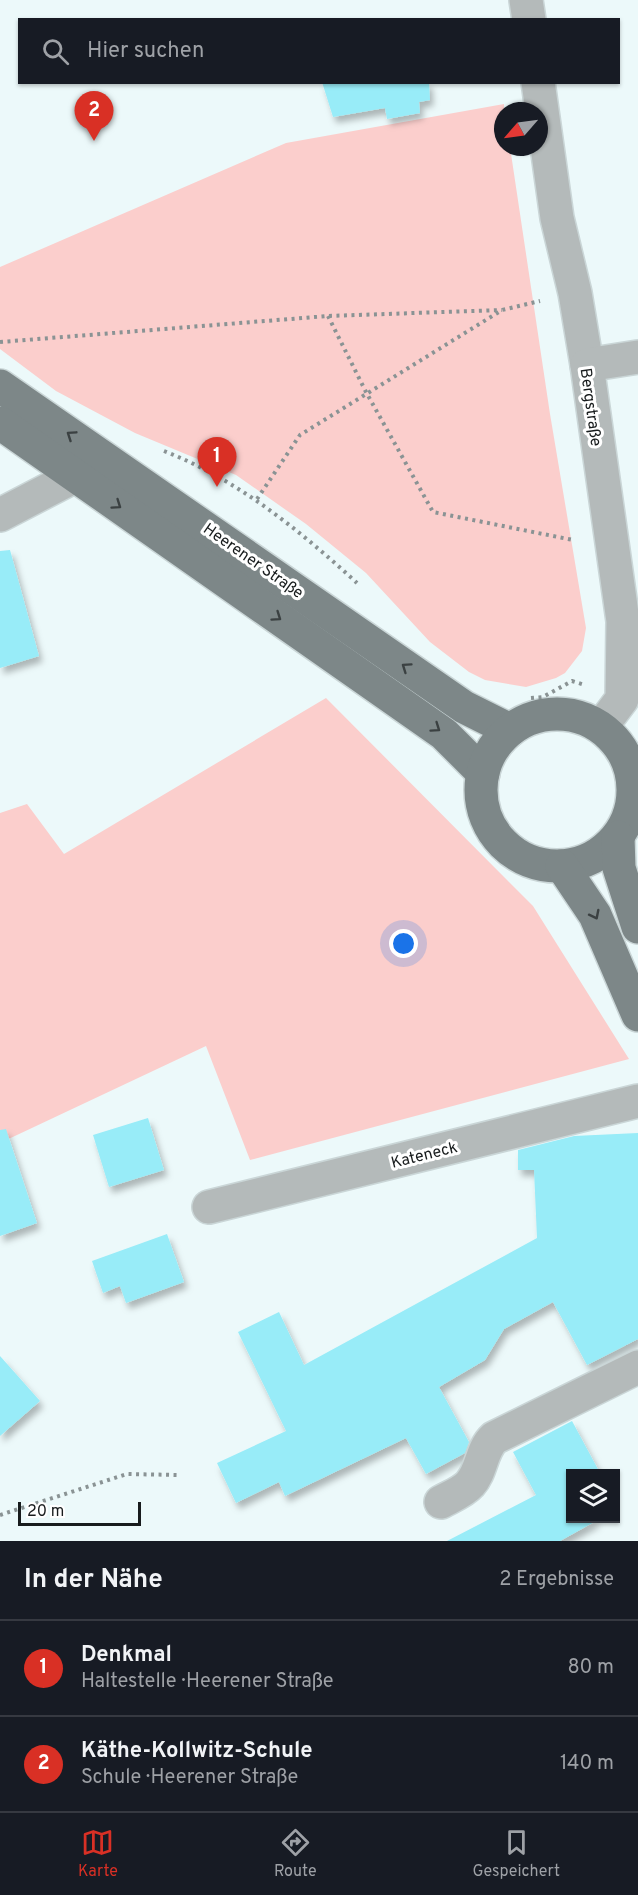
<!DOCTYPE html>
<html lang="de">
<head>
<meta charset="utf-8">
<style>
  :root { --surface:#171b24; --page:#20242c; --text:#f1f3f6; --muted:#9ea1a6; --line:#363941; --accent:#d93025 }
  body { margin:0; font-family:Overpass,sans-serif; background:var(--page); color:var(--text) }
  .controls { position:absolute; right:18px; bottom:18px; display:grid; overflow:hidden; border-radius:0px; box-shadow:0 2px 4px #0004 }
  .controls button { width:54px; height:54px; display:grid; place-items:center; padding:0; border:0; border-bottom:2px solid var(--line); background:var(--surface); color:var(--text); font:30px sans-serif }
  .compass { position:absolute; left:494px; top:102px; width:54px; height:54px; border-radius:50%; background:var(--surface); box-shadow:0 2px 4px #0004; rotate:242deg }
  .scale { position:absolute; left:18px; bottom:15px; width:123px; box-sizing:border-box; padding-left:6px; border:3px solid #181c1d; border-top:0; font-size:16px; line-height:21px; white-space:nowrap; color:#181c1d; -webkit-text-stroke:4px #fff; paint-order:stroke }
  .you { position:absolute; left:404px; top:944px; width:21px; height:21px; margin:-15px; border:4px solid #fff; border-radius:50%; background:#1a73e8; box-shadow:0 0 0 9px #1a73e833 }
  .badge { display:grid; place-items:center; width:39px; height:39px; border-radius:50%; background:var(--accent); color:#fff; font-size:20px; font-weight:700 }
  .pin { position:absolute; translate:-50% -50px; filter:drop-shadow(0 2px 3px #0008) }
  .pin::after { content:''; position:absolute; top:32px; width:21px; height:18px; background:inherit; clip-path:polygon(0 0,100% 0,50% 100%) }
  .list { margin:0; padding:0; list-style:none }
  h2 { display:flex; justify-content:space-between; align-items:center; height:78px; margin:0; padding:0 24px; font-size:26px }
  h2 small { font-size:20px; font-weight:400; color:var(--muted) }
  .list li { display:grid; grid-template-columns:39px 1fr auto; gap:18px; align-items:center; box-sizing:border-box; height:96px; padding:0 24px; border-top:2px solid var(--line) }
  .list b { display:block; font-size:22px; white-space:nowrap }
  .list p { margin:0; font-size:20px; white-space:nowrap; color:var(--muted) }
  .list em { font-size:20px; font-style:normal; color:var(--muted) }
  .icon { flex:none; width:33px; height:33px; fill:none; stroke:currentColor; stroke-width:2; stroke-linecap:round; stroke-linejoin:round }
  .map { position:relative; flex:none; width:638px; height:1541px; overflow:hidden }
  .search { position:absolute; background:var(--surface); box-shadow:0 2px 4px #0004; left:18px; right:18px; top:18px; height:66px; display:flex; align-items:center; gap:15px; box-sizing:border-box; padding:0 21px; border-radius:0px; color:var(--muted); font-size:22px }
  .sheet { height:270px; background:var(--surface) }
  nav { display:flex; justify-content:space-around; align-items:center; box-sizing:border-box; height:84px; border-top:2px solid var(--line); background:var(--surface); font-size:16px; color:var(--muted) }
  nav a { display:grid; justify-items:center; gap:3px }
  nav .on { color:var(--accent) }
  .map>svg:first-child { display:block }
  .green { fill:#fbcecc }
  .building { fill:#98ecf8; filter:url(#shadow) }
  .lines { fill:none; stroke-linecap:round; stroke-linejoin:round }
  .minor-casing { stroke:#cad6d7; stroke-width:36 }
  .major-casing { stroke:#cad6d7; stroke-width:36 }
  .path { stroke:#8a9394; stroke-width:4; stroke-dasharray:3 4.5; stroke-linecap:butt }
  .minor { stroke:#b4baba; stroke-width:33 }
  .major { stroke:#7d8788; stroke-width:33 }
  .oneway { stroke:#3b4142 }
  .labels { text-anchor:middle; stroke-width:6; stroke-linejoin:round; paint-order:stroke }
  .street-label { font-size:16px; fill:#181c1d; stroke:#fff }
</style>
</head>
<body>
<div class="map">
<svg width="638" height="1541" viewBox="0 0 638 1541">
  <defs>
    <filter id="shadow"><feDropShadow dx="3.5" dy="6" stdDeviation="3" flood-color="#0004"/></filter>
  </defs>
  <rect width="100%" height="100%" fill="#ecf9fa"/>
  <!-- green -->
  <g class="green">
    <polygon points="504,104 503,147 510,147 550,414 586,628 582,651 565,673 556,678 526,687 485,680 469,672 430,642 366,573 306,524 236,475 135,433 56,391 0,349 0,267 286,143"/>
    <polygon points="326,698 533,906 629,1059 250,1160 206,1046 0,1143 0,813 27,804 64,854"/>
  </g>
  <!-- building -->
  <g class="building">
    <polygon points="322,82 429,82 430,100 419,102 420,113 387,119 385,108 333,117"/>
    <polygon points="10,550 39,656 0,668 0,551"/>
    <polygon points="148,1118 164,1170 109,1187 93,1135"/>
    <polygon points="6,1129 37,1223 0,1236 0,1130"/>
    <polygon points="638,1133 638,1339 587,1365 553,1302 504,1329 485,1360 439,1387 469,1442 465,1453 426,1474 406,1438 285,1496 279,1482 236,1503 217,1463 286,1431 238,1332 279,1312 304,1365 537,1238 534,1170 518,1170 518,1150 574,1136"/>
    <polygon points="167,1234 184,1282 126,1303 120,1286 103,1293 92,1261"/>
    <polygon points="0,1356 40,1401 0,1436"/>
    <polygon points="572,1421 600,1473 568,1473 570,1477 570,1518 595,1518 596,1521 560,1541 447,1541 536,1495 513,1452"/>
  </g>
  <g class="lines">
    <!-- minor casing -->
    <g class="minor-casing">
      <g id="minor">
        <polyline points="526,0 529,20"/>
        <polyline points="538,82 557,218 575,293 587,365 623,621 622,699 601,727"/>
        <polyline points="587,365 638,357"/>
        <polyline points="0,515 75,476"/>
        <polyline points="209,1207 638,1101"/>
        <path d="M 441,1502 C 450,1497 463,1492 470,1484 C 482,1471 481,1450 494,1438 L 638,1367"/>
      </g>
    </g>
    <!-- major casing -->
    <g class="major-casing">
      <g id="major">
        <polyline points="0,386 464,707 510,730"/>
        <polyline points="0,423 444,734 483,773"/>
        <circle cx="557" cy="790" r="76"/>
        <polyline points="618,837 619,868 638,927"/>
        <polyline points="562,866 595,915 638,1015"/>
      </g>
    </g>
    <!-- path -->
    <g class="path">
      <polyline points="328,316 366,392 433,512 573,540"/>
      <polyline points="0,342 328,316 502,310"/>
      <path d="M 164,451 C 238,480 298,529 357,583"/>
      <polyline points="257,499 300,435 502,310 540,301"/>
      <polyline points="531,698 543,697 572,681 585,685"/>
      <polyline points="0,1515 127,1474 179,1475"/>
    </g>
    <!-- minor -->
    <use href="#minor" class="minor"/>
    <!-- major -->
    <use href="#major" class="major"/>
  </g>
  <!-- one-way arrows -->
  <defs><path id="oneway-chevron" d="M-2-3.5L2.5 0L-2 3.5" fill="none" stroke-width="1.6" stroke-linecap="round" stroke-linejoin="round" transform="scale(1.5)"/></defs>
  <g class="oneway">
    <use href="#oneway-chevron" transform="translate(71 435) rotate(-146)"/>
    <use href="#oneway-chevron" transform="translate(117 505) rotate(35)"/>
    <use href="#oneway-chevron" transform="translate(277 617) rotate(35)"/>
    <use href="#oneway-chevron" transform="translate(406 667) rotate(-145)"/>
    <use href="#oneway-chevron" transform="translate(436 728) rotate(35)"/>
    <use href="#oneway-chevron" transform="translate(595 915) rotate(63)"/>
  </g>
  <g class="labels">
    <!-- street labels -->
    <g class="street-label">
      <text transform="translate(592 407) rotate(82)" y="6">Bergstraße</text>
      <text transform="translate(254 560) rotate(35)" y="6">Heerener Straße</text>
      <text transform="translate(424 1154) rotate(-14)" y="6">Kateneck</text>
    </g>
  </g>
</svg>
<div class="controls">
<button><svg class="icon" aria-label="layers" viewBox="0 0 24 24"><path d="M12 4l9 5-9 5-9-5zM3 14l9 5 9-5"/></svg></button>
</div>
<svg class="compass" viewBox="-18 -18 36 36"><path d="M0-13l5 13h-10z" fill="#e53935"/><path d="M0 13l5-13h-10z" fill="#9ea1a6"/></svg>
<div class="scale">20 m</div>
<div class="you"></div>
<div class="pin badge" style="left:217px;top:487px">1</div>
<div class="pin badge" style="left:94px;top:141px">2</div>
<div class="search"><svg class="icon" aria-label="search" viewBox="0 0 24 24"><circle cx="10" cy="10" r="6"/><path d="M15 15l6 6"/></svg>Hier suchen</div>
</div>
<section class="sheet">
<h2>In der Nähe<small>2 Ergebnisse</small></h2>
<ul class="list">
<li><span class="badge">1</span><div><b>Denkmal</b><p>Haltestelle · Heerener Straße</p></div><em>80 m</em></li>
<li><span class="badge">2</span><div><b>Käthe-Kollwitz-Schule</b><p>Schule · Heerener Straße</p></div><em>140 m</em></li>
</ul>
</section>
<nav>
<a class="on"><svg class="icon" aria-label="map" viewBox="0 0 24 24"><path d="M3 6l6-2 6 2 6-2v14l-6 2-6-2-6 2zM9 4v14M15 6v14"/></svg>Karte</a>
<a><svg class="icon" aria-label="directions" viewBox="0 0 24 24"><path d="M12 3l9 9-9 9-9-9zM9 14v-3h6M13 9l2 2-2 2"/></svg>Route</a>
<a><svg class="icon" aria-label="saved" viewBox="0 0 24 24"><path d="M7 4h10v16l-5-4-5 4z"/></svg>Gespeichert</a>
</nav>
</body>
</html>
